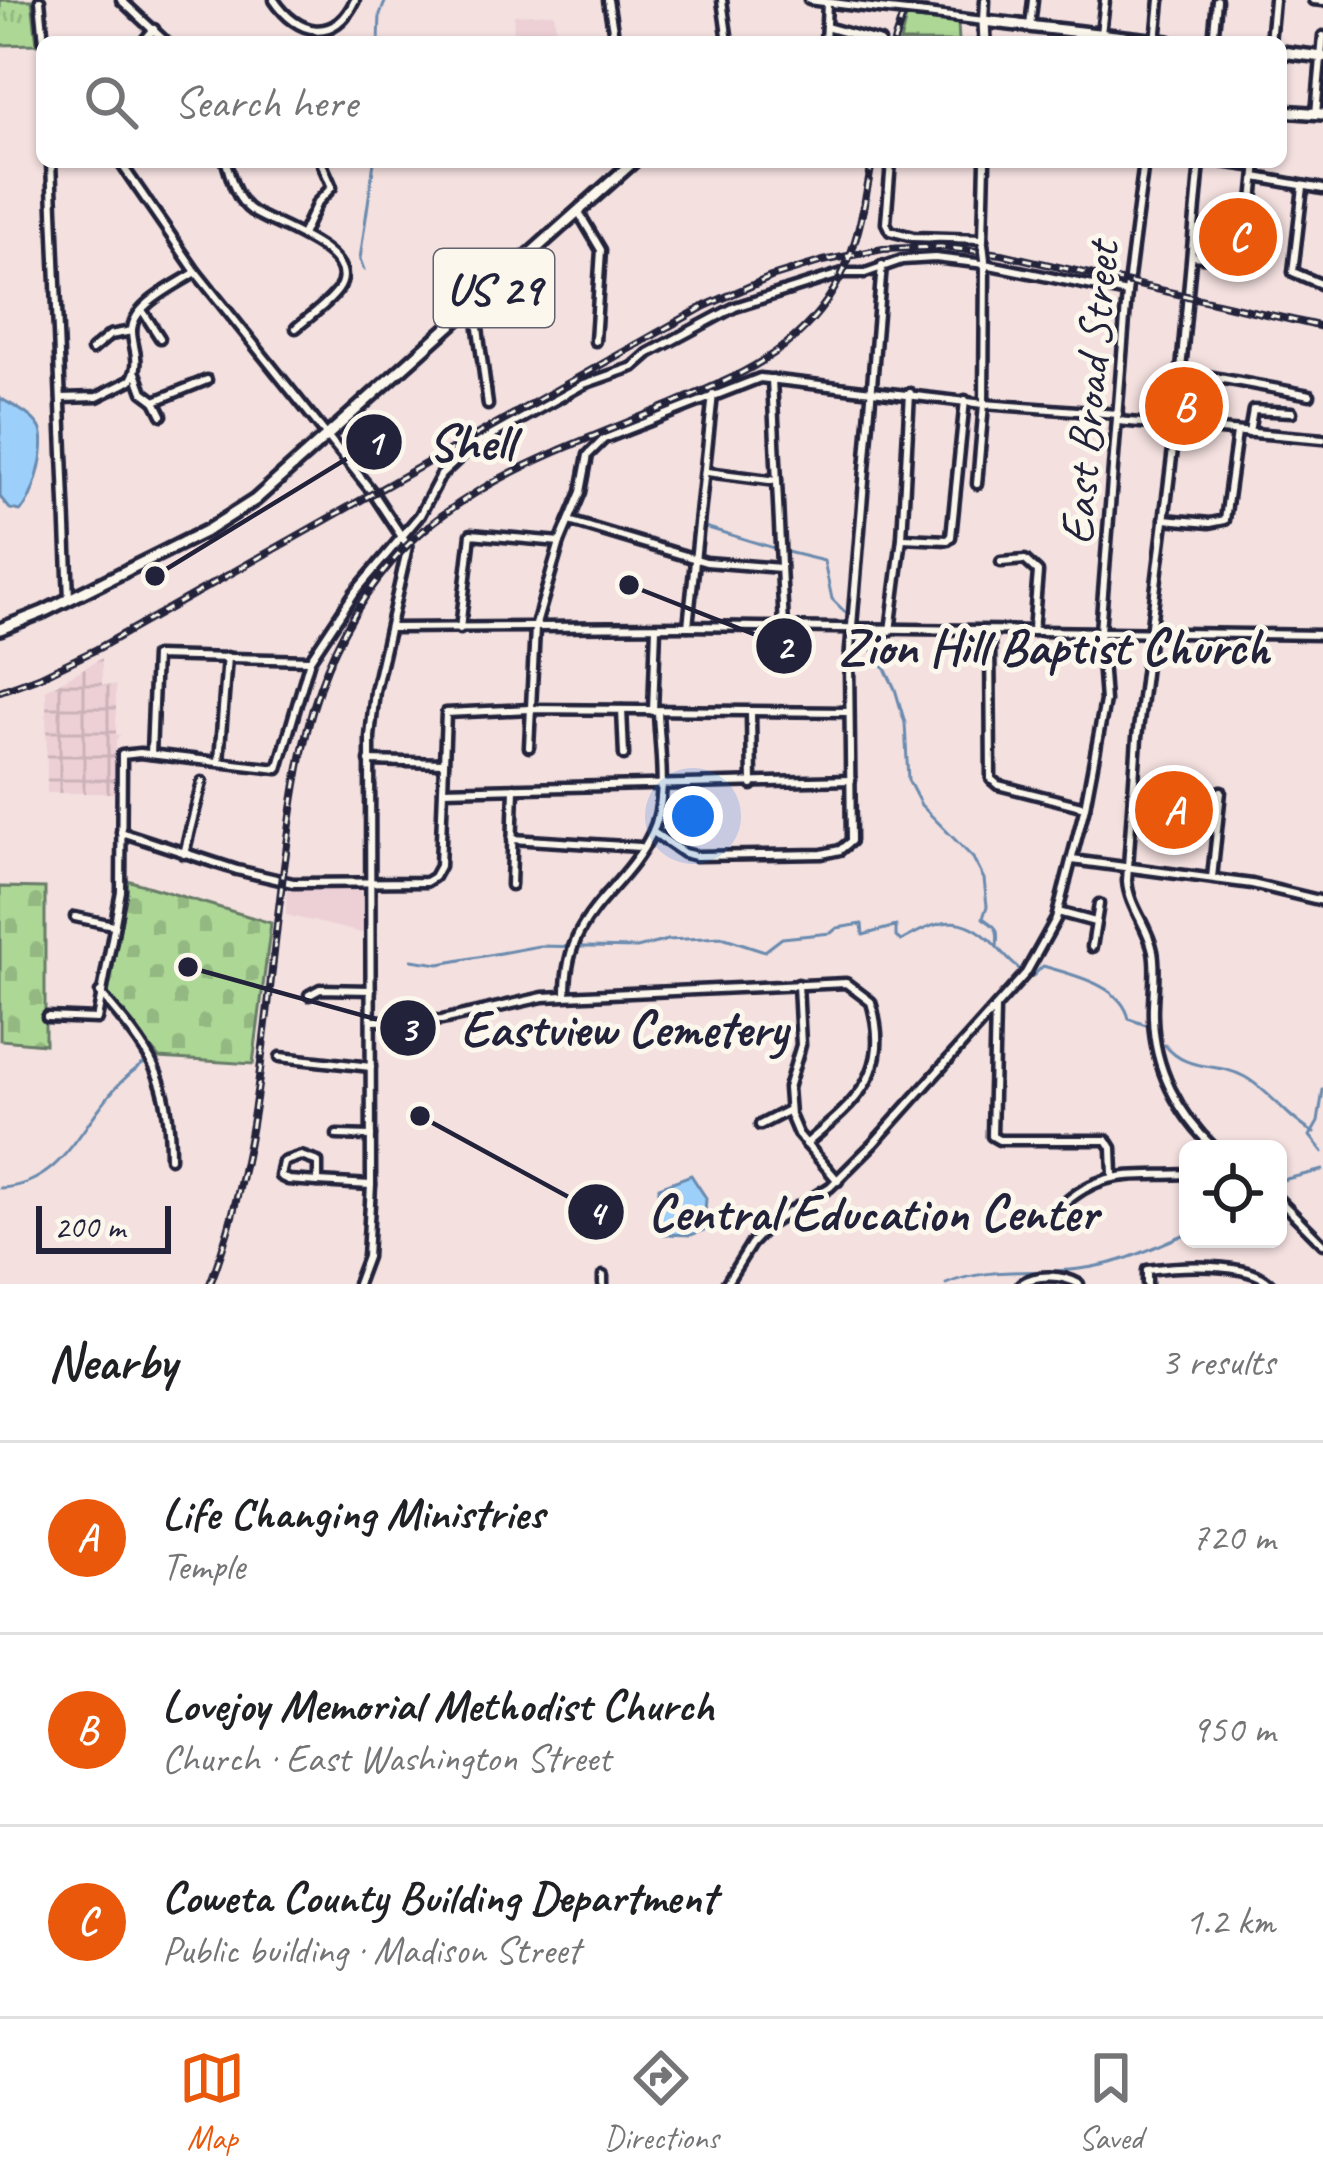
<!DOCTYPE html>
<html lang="en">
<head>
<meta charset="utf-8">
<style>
  :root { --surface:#fff; --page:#f2f2f2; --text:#202124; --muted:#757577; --line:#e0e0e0; --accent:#ea580c }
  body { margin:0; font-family:Caveat,sans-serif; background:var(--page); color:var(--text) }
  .controls { position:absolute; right:36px; bottom:36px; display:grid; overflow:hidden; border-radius:18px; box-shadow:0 3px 9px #0004 }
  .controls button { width:108px; height:108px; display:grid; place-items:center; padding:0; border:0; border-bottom:3px solid var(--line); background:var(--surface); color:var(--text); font:60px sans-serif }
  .scale { position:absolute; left:36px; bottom:30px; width:135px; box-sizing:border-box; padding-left:12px; border:6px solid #22223b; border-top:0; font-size:33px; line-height:42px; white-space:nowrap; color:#22223b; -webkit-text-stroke:9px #fbf7ec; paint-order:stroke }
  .you { position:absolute; left:693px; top:816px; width:42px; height:42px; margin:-30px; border:9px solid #fff; border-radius:50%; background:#1a73e8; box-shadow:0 0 0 18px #1a73e833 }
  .badge { display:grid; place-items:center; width:78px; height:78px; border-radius:50%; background:var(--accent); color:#fff; font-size:39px; font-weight:700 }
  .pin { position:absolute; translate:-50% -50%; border:6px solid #fff; box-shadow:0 3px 12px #0006 }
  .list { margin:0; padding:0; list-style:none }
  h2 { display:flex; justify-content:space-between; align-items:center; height:156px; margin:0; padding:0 48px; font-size:51px }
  h2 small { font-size:39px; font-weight:400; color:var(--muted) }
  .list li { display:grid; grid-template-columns:78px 1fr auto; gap:36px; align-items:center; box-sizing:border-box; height:192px; padding:0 48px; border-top:3px solid var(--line) }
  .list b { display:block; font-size:45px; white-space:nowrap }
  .list p { margin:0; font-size:39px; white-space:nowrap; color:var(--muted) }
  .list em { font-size:39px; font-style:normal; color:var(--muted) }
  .icon { flex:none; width:66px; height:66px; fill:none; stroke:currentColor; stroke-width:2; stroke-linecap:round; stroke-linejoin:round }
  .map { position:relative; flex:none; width:1323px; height:1284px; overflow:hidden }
  .search { position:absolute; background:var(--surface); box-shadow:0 3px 9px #0004; left:36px; right:36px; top:36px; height:132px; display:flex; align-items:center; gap:30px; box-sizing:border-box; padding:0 42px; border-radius:18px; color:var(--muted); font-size:45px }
  .sheet { height:732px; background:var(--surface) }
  nav { display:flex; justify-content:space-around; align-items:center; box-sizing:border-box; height:168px; border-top:3px solid var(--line); background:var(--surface); font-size:33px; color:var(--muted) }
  nav a { display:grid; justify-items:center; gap:6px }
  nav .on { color:var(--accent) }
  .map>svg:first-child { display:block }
  .built { fill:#edd0d6 }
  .industrial { fill:url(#industrial-grid) }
  .grass { fill:url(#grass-tufts); stroke:#677c68; stroke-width:3 }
  .cemetery { fill:url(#cemetery-stones); stroke:#677c68; stroke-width:3 }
  .water { fill:#9cd0fa; stroke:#6b8aae; stroke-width:3 }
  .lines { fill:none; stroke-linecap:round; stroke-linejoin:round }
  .stream { stroke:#6b8aae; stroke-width:3 }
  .minor-casing { stroke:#22223b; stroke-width:15 }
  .major-casing { stroke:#22223b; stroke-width:18 }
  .minor { stroke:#fbf7ec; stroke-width:6 }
  .major { stroke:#fbf7ec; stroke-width:9 }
  .rail-casing { stroke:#22223b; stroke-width:8 }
  .rail { stroke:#fbf7ec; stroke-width:3; stroke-dasharray:9; stroke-linecap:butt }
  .minor-bridge-casing { stroke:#22223b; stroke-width:15; stroke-linecap:butt }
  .minor-bridge { stroke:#fbf7ec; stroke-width:6 }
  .labels { text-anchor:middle; stroke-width:10; stroke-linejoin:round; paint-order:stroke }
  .shield { fill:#fbf7ec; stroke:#636270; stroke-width:3 }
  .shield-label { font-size:45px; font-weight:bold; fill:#22223b }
  .street-label { font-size:48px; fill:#22223b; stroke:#fbf7ec }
  .leader { fill:none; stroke:#22223b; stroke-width:4.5 }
  .callout-dot { fill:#22223b; stroke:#fbf7ec; stroke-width:4.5 }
  .mark-label { font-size:36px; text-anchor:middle; font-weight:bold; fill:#fff }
  .callout-label { font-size:51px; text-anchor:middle; font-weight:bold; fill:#22223b; stroke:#fbf7ec; stroke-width:10; stroke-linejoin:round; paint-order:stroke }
</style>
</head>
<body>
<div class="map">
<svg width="1323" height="1284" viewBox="0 0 1323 1284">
  <defs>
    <pattern id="industrial-grid" width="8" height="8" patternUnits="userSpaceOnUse" patternTransform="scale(3)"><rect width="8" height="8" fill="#edd0d6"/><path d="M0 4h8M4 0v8" fill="none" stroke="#cbb2b9"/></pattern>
    <pattern id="grass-tufts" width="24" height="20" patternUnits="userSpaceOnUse" patternTransform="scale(3)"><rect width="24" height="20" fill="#acd795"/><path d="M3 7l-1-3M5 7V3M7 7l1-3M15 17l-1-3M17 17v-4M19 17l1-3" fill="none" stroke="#94b881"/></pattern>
    <pattern id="cemetery-stones" width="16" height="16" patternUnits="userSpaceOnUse" patternTransform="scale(3)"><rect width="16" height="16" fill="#acd795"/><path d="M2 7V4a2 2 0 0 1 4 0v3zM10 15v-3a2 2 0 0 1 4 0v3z" fill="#94b881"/></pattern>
  </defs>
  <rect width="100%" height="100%" fill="#f3e0df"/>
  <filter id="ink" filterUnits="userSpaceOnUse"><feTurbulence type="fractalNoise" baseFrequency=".00833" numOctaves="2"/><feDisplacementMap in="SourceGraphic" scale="24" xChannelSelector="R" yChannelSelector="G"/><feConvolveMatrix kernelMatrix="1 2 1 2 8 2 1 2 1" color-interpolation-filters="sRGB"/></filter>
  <g filter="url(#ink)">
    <!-- built -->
    <g class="built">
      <polygon points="554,13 557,38 608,35 609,42 513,42 514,15"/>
      <polygon points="287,881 371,881 371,935 286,915"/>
    </g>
    <!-- industrial -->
    <polygon class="industrial" points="102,658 102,685 116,686 116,734 120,735 116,741 115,793 47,793 46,690"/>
    <!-- grass -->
    <g class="grass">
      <polygon points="0,0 32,0 37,44 0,45"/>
      <polygon points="906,18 958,23 959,42 900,42"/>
    </g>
    <!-- cemetery -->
    <g class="cemetery">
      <path d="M 127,880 L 271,923 L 253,1064 L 159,1058 L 108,995 C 114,956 124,919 127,880 Z"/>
      <polygon points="0,887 45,888 45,1044 0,1040"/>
    </g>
    <!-- water -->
    <g class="water">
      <path d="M 0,398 C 13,406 33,415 40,428 C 49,444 33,503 20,511 L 10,509 L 0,497 Z"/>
      <polygon points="691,1175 706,1198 704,1230 691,1235 663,1234 658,1217 659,1187"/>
    </g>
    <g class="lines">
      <!-- stream -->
      <g class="stream">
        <polyline points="379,42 380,14 386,0"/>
        <polyline points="364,270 360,259 374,162"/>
        <polyline points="705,527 777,549"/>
        <path d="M 783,551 L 824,561 L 832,599 L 868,635 L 871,649 L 881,660 L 895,689 L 905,723 L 908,780 L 921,805 L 973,858 L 984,879 L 987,906 L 983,918 C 997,928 999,927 997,947"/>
        <path d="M 412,960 L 439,964 L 539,946 L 637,948 L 668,940 L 722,937 L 765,951 L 782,938 L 831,933 L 837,928 L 862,924 L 863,935 L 896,926 L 896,937 L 901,941 C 939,920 962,911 994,944 C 1003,953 1010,963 1021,970"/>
        <path d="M 1030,974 L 1033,976 L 1043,966 C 1073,975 1122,985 1129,1019 L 1146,1025"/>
        <path d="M 1165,1045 C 1187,1073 1216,1061 1245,1077 C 1271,1092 1288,1119 1314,1133"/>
        <polyline points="1323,1090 1318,1122 1310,1136 1323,1152"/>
        <polyline points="1278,1181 1323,1170"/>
        <path d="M 0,1188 C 76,1184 84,1100 146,1062"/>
        <path d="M 946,1284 C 987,1266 1036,1275 1079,1269 C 1126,1263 1147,1250 1188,1233"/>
      </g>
      <!-- minor casing -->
      <g class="minor-casing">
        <g id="minor">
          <polyline points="40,0 44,42"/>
          <polyline points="121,0 166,42"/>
          <path d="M 274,0 C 298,36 335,43 355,0"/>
          <polyline points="608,0 615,42"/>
          <polyline points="722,0 728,42"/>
          <polyline points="809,0 879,9"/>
          <polyline points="1313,0 1323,1"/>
          <polyline points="926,14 984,21 985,0"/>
          <polyline points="1030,26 1033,0"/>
          <polyline points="826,27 880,42"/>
          <polyline points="143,42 154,29"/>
          <polyline points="825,42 827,4"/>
          <polyline points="1100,42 1105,0"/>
          <polyline points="1156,42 1160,0"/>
          <polyline points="1213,42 1217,0"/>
          <polyline points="1270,42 1274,0"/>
          <polyline points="1316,114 1323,36"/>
          <polyline points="51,162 69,599"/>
          <polyline points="120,162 196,272 373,493 408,546 375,691 370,737 371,1185 367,1257 357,1284"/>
          <path d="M 226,162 C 231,179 236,200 252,211 C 271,225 365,252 338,290 C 327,305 310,316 296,328"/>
          <polyline points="891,162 886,223 890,231 913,237 983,239"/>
          <path d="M 1200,162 L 1176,425 L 1137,738 L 1127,881 C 1129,907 1148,926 1153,951 C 1157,972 1152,996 1153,1017 C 1154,1068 1178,1114 1215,1149"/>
          <polyline points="1222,162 1257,167"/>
          <polyline points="1256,177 1323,189"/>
          <polyline points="1303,187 1293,272 1323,285"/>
          <polyline points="578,211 601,250 595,341"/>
          <polyline points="302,235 317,203 332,187 322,164"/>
          <polyline points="983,240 985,162"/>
          <polyline points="1192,256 1247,261 1257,162"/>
          <polyline points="475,305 488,405"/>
          <polyline points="142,310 160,338"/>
          <polyline points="92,350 110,335 132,331"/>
          <polyline points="1181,371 1310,395"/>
          <polyline points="136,373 143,392 155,401 207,380"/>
          <polyline points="772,379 784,627"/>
          <path d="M 61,398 L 97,397 L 131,380 C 142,361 133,351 132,332 C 131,305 177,285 196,272"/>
          <polyline points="155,401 162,415"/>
          <polyline points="1118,421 1323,439"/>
          <polyline points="1249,433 1253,410 1292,412"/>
          <polyline points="707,472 777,481"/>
          <polyline points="977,484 984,404 985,266"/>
          <polyline points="1164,519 1210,523 1225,520 1237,433"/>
          <polyline points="569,521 706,562 781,568"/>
          <polyline points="902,538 948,540 951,537 965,400"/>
          <polyline points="1001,562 1025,560 1038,572 1033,631"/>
          <polyline points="688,626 713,394"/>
          <polyline points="391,628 688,626 1323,635"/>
          <polyline points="460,629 471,534 560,542"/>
          <polyline points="890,631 902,538 910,393"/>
          <polyline points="990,631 991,779 998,785 1085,807"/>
          <polyline points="622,710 624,755"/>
          <polyline points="653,711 656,627"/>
          <polyline points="751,712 752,785"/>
          <polyline points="529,747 535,628 560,542 581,492 588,455 604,439 760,378 984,404 1118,414"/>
          <polyline points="151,754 155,656 310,660"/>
          <polyline points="219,761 227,657"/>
          <polyline points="369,761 444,763"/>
          <polyline points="443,790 851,780"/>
          <polyline points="121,832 237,870 293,883 426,882 434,877 440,866 446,713 530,709 848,712"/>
          <polyline points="653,832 684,853 696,856 822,854 840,850 851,841 849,662 882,265"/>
          <polyline points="512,839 640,847"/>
          <polyline points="184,854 202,782"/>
          <polyline points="1072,860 1252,884 1323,901"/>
          <polyline points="1212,878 1221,791"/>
          <polyline points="511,885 514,788"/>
          <polyline points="1058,912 1095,922"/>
          <polyline points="75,917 113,925"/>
          <polyline points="1092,947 1099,904"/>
          <polyline points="798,984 801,1045 788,1088 790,1115 798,1134 838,1181"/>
          <path d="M 100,993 C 151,1053 170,1076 170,1158"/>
          <polyline points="309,995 320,989 371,990"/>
          <path d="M 566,995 C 565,910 621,897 652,833 C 669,798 659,749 658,711"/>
          <polyline points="995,1008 992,1136 999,1140 1107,1140 1112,1148 1113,1175"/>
          <polyline points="47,1017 97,1019 121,891 122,755 140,753 278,769 310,660 355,592 420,515 441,475 471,447 584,384 633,367 649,353 735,307 843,273 865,273 902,260 935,258 985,264 1127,293"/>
          <path d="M 371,1021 L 442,1020 L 543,997 L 846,983 L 871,1002 C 892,1073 857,1101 806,1144"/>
          <polyline points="280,1057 371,1067"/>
          <polyline points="760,1125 789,1110"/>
          <polyline points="337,1135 371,1136"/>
          <polygon points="301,1156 318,1162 318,1182 288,1180 280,1176 283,1162"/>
          <polyline points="318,1182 371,1185"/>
          <polyline points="1278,1199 1323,1244"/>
          <path d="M 1052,1215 C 1098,1167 1127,1177 1188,1174"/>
          <polyline points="603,1284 603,1276"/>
          <polyline points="726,1284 751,1244 770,1224 830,1187 873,1144 1026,973 1056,919 1085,807 1105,701 1100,631 1127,293 1144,162"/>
          <path d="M 1021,1284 C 1037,1273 1063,1275 1079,1284"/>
          <path d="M 1147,1284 L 1147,1270 C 1177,1266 1249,1261 1270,1284"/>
        </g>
      </g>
      <!-- major casing -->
      <g class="major-casing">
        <g id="major">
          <polyline points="985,42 984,21 1168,42"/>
          <polyline points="1281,52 1323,57"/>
          <polyline points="1281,111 1323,114"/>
          <polyline points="0,629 43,612 208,530 255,500 633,162"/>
        </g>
      </g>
      <!-- minor -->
      <use href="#minor" class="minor"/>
      <!-- major -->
      <use href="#major" class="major"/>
      <!-- rail casing -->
      <g class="rail-casing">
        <g id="rail">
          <polyline points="894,42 908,0"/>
          <polyline points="0,691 39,677 97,649 705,306 771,277 823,261 883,249 941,247 1002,254 1323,327"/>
          <path d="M 210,1284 C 259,1157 265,1017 282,883 C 298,761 308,661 391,563 C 462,480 568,448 665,407 C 730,380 795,355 833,291 C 857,251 864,208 872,162"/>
        </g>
      </g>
      <!-- rail -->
      <use href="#rail" class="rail"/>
      <!-- minor-bridge casing -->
      <g class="minor-bridge-casing">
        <g id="minor-bridge">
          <polyline points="879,9 926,14"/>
          <polyline points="983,243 985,260"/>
        </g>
      </g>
      <!-- minor-bridge -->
      <use href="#minor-bridge" class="minor-bridge"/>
    </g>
  </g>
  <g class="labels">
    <!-- shield labels -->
    <rect class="shield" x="434" y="249" width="120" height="78" rx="9"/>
    <g class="shield-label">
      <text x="494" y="304">US 29</text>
    </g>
    <!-- street labels -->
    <g class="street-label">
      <text transform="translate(1088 393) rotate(-85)" y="17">East Broad Street</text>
    </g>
  </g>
  <!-- callouts -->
  <path class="leader" d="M155 576L374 442M629 585L784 646M188 967L408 1028M420 1116L596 1212"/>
  <g class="callout-dot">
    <circle cx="155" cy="576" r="12"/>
    <circle cx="629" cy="585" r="12"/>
    <circle cx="188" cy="967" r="12"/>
    <circle cx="420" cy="1116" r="12"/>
    <circle cx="374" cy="442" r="30"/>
    <circle cx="784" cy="646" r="30"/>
    <circle cx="408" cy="1028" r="30"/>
    <circle cx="596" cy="1212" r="30"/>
  </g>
  <g class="mark-label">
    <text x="374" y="454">1</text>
    <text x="784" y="659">2</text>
    <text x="408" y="1041">3</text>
    <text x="596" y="1225">4</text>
  </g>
  <g class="callout-label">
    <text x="471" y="460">Shell</text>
    <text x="1054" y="664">Zion Hill Baptist Church</text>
    <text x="624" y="1046">Eastview Cemetery</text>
    <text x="873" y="1230">Central Education Center</text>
  </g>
</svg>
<div class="controls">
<button><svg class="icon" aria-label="locate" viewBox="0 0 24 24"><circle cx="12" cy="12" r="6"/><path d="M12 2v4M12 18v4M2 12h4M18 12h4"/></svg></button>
</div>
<div class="scale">200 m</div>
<div class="you"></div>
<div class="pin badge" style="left:1174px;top:810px">A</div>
<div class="pin badge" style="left:1184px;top:406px">B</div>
<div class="pin badge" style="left:1238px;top:237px">C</div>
<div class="search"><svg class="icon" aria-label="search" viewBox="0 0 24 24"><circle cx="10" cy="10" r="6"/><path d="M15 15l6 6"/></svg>Search here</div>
</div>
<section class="sheet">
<h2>Nearby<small>3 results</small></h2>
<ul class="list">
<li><span class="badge">A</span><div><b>Life Changing Ministries</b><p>Temple</p></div><em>720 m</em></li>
<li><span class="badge">B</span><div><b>Lovejoy Memorial Methodist Church</b><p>Church · East Washington Street</p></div><em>950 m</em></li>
<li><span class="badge">C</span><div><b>Coweta County Building Department</b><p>Public building · Madison Street</p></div><em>1.2 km</em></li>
</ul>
</section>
<nav>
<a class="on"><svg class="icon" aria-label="map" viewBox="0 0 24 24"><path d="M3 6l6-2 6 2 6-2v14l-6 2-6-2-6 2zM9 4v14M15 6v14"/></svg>Map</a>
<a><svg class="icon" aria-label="directions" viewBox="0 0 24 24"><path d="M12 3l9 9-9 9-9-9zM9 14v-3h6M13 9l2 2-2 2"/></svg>Directions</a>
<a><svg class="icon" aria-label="saved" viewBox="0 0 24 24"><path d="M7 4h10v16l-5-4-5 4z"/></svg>Saved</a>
</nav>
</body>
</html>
